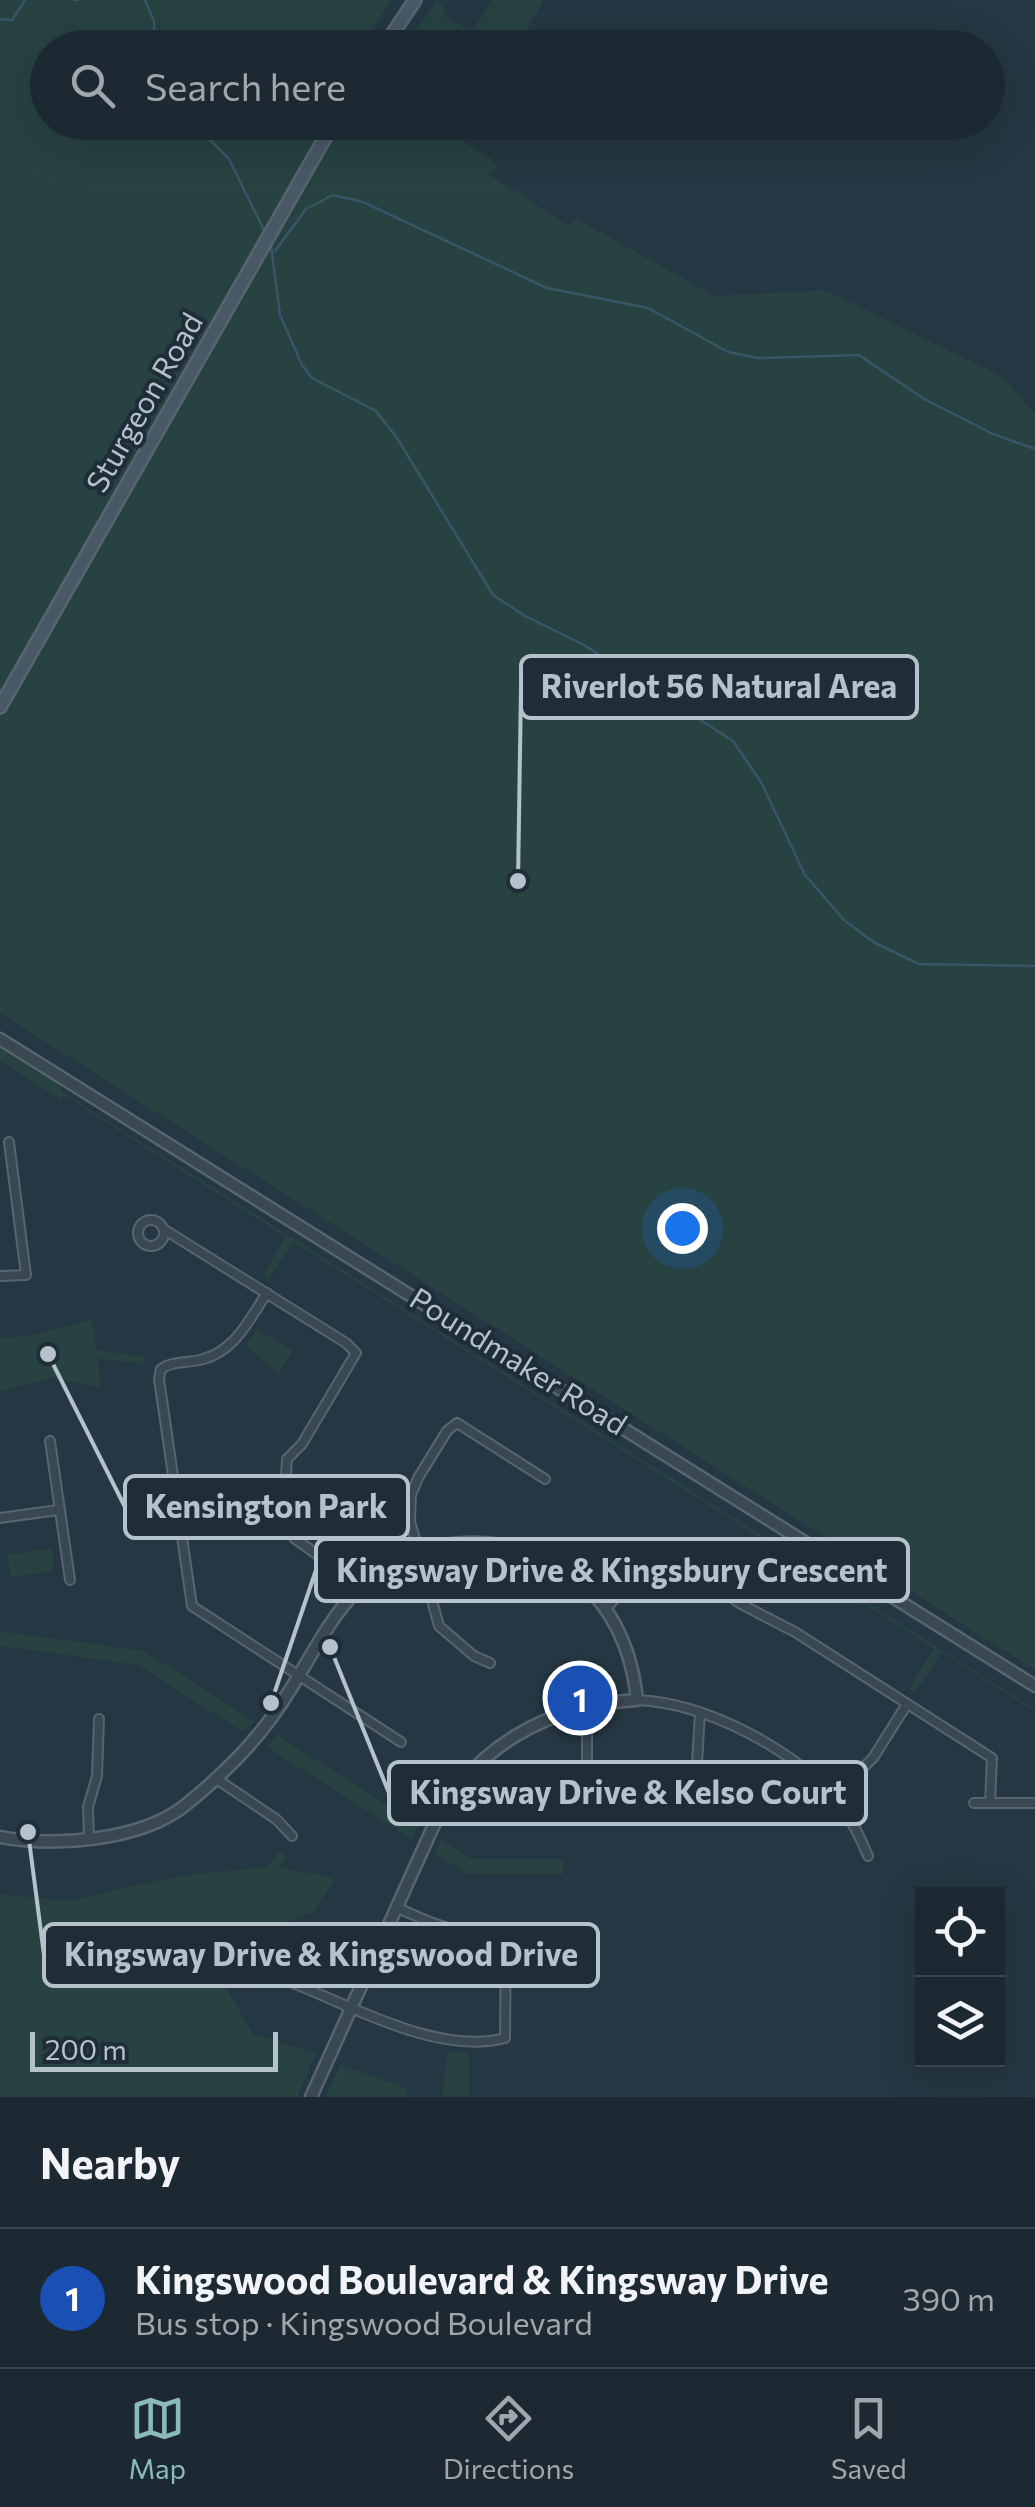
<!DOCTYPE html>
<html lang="en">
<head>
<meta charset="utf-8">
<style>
  :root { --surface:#1c2932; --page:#25313a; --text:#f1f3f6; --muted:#a0a6ac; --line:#3a454d; --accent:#8bbbb9 }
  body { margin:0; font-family:Commissioner,sans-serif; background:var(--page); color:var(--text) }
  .controls { position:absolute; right:30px; bottom:30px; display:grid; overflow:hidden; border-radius:0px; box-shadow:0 10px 40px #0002 }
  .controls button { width:90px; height:90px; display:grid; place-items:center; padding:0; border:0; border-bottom:2px solid var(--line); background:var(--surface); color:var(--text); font:50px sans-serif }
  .scale { position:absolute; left:30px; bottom:25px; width:248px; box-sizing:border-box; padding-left:10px; border:5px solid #b6c2cb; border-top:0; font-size:28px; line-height:35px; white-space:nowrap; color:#b6c2cb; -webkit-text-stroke:8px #1e2d37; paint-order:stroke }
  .you { position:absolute; left:682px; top:1228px; width:35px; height:35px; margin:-25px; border:8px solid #fff; border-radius:50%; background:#1a73e8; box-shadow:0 0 0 15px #1a73e833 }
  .badge { display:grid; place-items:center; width:65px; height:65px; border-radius:50%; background:var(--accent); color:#fff; font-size:32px; font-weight:700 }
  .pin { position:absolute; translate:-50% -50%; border:5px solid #fff; box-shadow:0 2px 10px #0006 }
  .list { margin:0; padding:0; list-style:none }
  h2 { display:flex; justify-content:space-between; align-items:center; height:130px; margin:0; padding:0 40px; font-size:42px }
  h2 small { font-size:32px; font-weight:400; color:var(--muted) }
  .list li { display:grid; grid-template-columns:65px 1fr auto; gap:30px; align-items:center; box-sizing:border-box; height:140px; padding:0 40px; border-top:2px solid var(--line) }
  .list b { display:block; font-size:38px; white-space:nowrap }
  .list p { margin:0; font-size:32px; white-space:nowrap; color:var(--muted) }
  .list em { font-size:32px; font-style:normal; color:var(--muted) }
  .icon { flex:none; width:55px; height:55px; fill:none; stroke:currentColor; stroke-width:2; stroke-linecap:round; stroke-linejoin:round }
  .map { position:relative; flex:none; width:1035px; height:2097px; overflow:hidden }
  .search { position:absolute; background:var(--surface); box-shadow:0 10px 40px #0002; left:30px; right:30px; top:30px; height:110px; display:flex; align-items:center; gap:25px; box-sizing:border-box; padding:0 35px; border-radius:55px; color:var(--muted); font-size:38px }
  .sheet { height:270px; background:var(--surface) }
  nav { display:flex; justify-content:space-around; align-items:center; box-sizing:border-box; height:140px; border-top:2px solid var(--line); background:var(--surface); font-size:28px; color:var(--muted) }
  nav a { display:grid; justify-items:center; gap:5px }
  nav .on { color:var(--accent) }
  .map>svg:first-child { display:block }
  .green { fill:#274241 }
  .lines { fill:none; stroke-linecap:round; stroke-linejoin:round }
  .stream { stroke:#395669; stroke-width:2.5 }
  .minor-casing { stroke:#57656e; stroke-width:12 }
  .tertiary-casing { stroke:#57656e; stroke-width:15 }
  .secondary-casing { stroke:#57656e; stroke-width:16 }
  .minor { stroke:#3a4851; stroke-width:8 }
  .tertiary { stroke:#3a4851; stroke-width:10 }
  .secondary { stroke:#485864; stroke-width:11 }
  .labels { text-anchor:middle; stroke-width:8; stroke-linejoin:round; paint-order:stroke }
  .street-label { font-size:30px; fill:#b6c2cb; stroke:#1e2d37 }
  .leader { fill:none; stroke:#b6c2cb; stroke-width:4 }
  .callout-dot { fill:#b6c2cb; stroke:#1e2d37; stroke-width:4 }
  .callout { fill:#1e2d37; stroke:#b6c2cb; stroke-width:4 }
  .callout-label { font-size:32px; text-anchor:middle; font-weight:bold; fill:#b6c2cb }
</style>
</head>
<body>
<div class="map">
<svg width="1035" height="2097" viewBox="0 0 1035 2097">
  <rect width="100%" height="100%" fill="#253742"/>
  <!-- green -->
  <g class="green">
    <polygon points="0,0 392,0 360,47 48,48 48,122 432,123 490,158 498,170 487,173 567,225 577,219 715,296 825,290 1003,377 1035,414 1035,1670 0,1013"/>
    <polygon points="493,0 544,0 517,47 404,47 437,1 442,5 446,18 472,31"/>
    <polygon points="0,1043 60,1080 61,1091 1035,1709 1035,1712 942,1652 915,1693 909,1689 934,1648 294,1242 269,1279 263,1275 286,1237 63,1095 62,1100 0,1061"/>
    <polygon points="92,1319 96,1350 146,1357 142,1364 98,1358 101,1388 51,1378 0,1392 0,1338 35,1335"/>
    <polygon points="257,1329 293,1351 278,1374 246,1345"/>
    <polygon points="53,1548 53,1571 11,1577 7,1555"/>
    <polygon points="0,1631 144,1651 254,1721 243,1732 138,1665 0,1646"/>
    <polygon points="277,1735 418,1825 412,1839 267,1747"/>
    <polygon points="441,1840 472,1859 563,1859 563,1874 467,1874 435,1853"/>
    <polygon points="280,1851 287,1855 278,1867 335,1878 313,1912 240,1941 226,1988 253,2034 316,2053 297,2097 0,2097 0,1894 68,1901 178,1876 267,1867"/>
    <polygon points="447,2052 469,2053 469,2097 442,2096"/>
    <polygon points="341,2064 407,2089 406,2097 325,2097"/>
  </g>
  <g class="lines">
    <!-- stream -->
    <g class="stream">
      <polyline points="74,0 78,0"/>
      <polyline points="145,0 154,21 155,48"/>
      <polyline points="0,19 12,20 25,0"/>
      <polyline points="192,122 229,159 266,234"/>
      <polyline points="271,245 280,315 302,365 312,378 376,411 397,438 493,595 525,616 584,645 733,741 761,782 805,875 845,921 875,943 919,964 1035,966"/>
      <polyline points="275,251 306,209 333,195 363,202 547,288 648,308 728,352 758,358 859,355 924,399 993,434 1035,449"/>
    </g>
    <!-- minor casing -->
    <g class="minor-casing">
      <g id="minor">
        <circle cx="151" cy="1233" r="13"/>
        <polyline points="165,1230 346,1343 356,1353 302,1444 287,1459 285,1492 294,1538 361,1586"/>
        <polyline points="0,1276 26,1275 9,1142"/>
        <path d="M 267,1293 C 248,1321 235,1352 200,1360 C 186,1363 172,1361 161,1369 L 159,1379 L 192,1606 L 401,1742"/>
        <polyline points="50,1441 70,1580"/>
        <polyline points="0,1518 58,1510"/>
        <polyline points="607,1608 659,1546 741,1604 795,1632 992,1758 990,1803 974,1803"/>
        <polyline points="490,1663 474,1656 439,1626 410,1521 411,1495 418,1478 447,1431 457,1423 545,1479"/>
        <path d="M 637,1700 C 707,1703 799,1751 842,1807 C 853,1822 861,1839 868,1856"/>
        <polyline points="587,1706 587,1779 593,1795 606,1798 695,1797 700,1712"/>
        <polyline points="215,1778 276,1819 292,1836"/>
        <polyline points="463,1782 479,1796"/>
        <polyline points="833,1797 873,1758 907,1704"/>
        <polyline points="990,1803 1035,1803"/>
        <polyline points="89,1838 88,1807 97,1776 99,1719"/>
        <path d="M 288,1981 C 350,2005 438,2056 505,2038 L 506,1935 C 494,1924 475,1932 460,1930 C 438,1927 418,1917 398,1908"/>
      </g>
    </g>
    <!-- tertiary casing -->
    <g class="tertiary-casing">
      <g id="tertiary">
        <polyline points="0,1039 1035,1686"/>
        <path d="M 0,1837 C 54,1847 138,1841 183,1807 C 213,1783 246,1752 269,1721 C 301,1680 321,1627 358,1589 C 406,1539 488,1530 548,1560 C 604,1588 631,1640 637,1700 C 549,1705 473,1746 433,1827 L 311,2097"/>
      </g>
    </g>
    <!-- secondary casing -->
    <g class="secondary-casing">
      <g id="secondary">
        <polyline points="383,48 415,0"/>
        <polyline points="0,707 334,122"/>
      </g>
    </g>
    <!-- minor -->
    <use href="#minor" class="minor"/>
    <!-- tertiary -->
    <use href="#tertiary" class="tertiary"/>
    <!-- secondary -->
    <use href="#secondary" class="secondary"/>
  </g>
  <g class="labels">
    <!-- street labels -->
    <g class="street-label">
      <text transform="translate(145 403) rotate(-60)" y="10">Sturgeon Road</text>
      <text transform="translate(518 1362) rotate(32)" y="10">Poundmaker Road</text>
    </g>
  </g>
  <!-- callouts -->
  <path class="leader" d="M518 881L521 687M48 1354L125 1507M271 1703L316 1570M330 1647L389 1793M28 1832L44 1955"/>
  <g class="callout-dot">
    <circle cx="518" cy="881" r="10"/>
    <circle cx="48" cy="1354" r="10"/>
    <circle cx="271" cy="1703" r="10"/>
    <circle cx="330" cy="1647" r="10"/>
    <circle cx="28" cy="1832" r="10"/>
  </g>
  <g class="callout">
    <rect x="521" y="656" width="396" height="62" rx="10"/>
    <rect x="125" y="1476" width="283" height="62" rx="10"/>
    <rect x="316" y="1539" width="592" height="62" rx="10"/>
    <rect x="389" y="1762" width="477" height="62" rx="10"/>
    <rect x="44" y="1924" width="554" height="62" rx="10"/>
  </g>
  <g class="callout-label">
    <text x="719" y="698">Riverlot 56 Natural Area</text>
    <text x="266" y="1518">Kensington Park</text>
    <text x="612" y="1582">Kingsway Drive &amp; Kingsbury Crescent</text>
    <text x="628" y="1804">Kingsway Drive &amp; Kelso Court</text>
    <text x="321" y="1966">Kingsway Drive &amp; Kingswood Drive</text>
  </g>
</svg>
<div class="controls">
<button><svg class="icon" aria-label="locate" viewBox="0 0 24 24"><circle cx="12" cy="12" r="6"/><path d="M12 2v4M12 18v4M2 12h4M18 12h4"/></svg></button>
<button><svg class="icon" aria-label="layers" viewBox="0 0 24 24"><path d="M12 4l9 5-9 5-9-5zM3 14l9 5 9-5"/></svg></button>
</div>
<div class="scale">200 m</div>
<div class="you"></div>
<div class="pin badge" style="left:580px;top:1698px;background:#1a4fb4">1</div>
<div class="search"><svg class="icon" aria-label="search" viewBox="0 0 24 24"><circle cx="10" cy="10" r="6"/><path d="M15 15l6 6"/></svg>Search here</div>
</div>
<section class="sheet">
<h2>Nearby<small></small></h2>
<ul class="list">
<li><span class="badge" style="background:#1a4fb4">1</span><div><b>Kingswood Boulevard &amp; Kingsway Drive</b><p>Bus stop · Kingswood Boulevard</p></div><em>390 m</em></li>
</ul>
</section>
<nav>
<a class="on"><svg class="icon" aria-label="map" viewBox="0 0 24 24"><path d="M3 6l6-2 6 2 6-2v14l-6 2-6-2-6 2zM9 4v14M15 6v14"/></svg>Map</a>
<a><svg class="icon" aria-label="directions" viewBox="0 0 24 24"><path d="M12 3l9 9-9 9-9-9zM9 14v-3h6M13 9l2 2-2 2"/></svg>Directions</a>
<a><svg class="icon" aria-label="saved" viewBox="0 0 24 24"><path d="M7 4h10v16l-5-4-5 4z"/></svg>Saved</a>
</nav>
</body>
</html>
